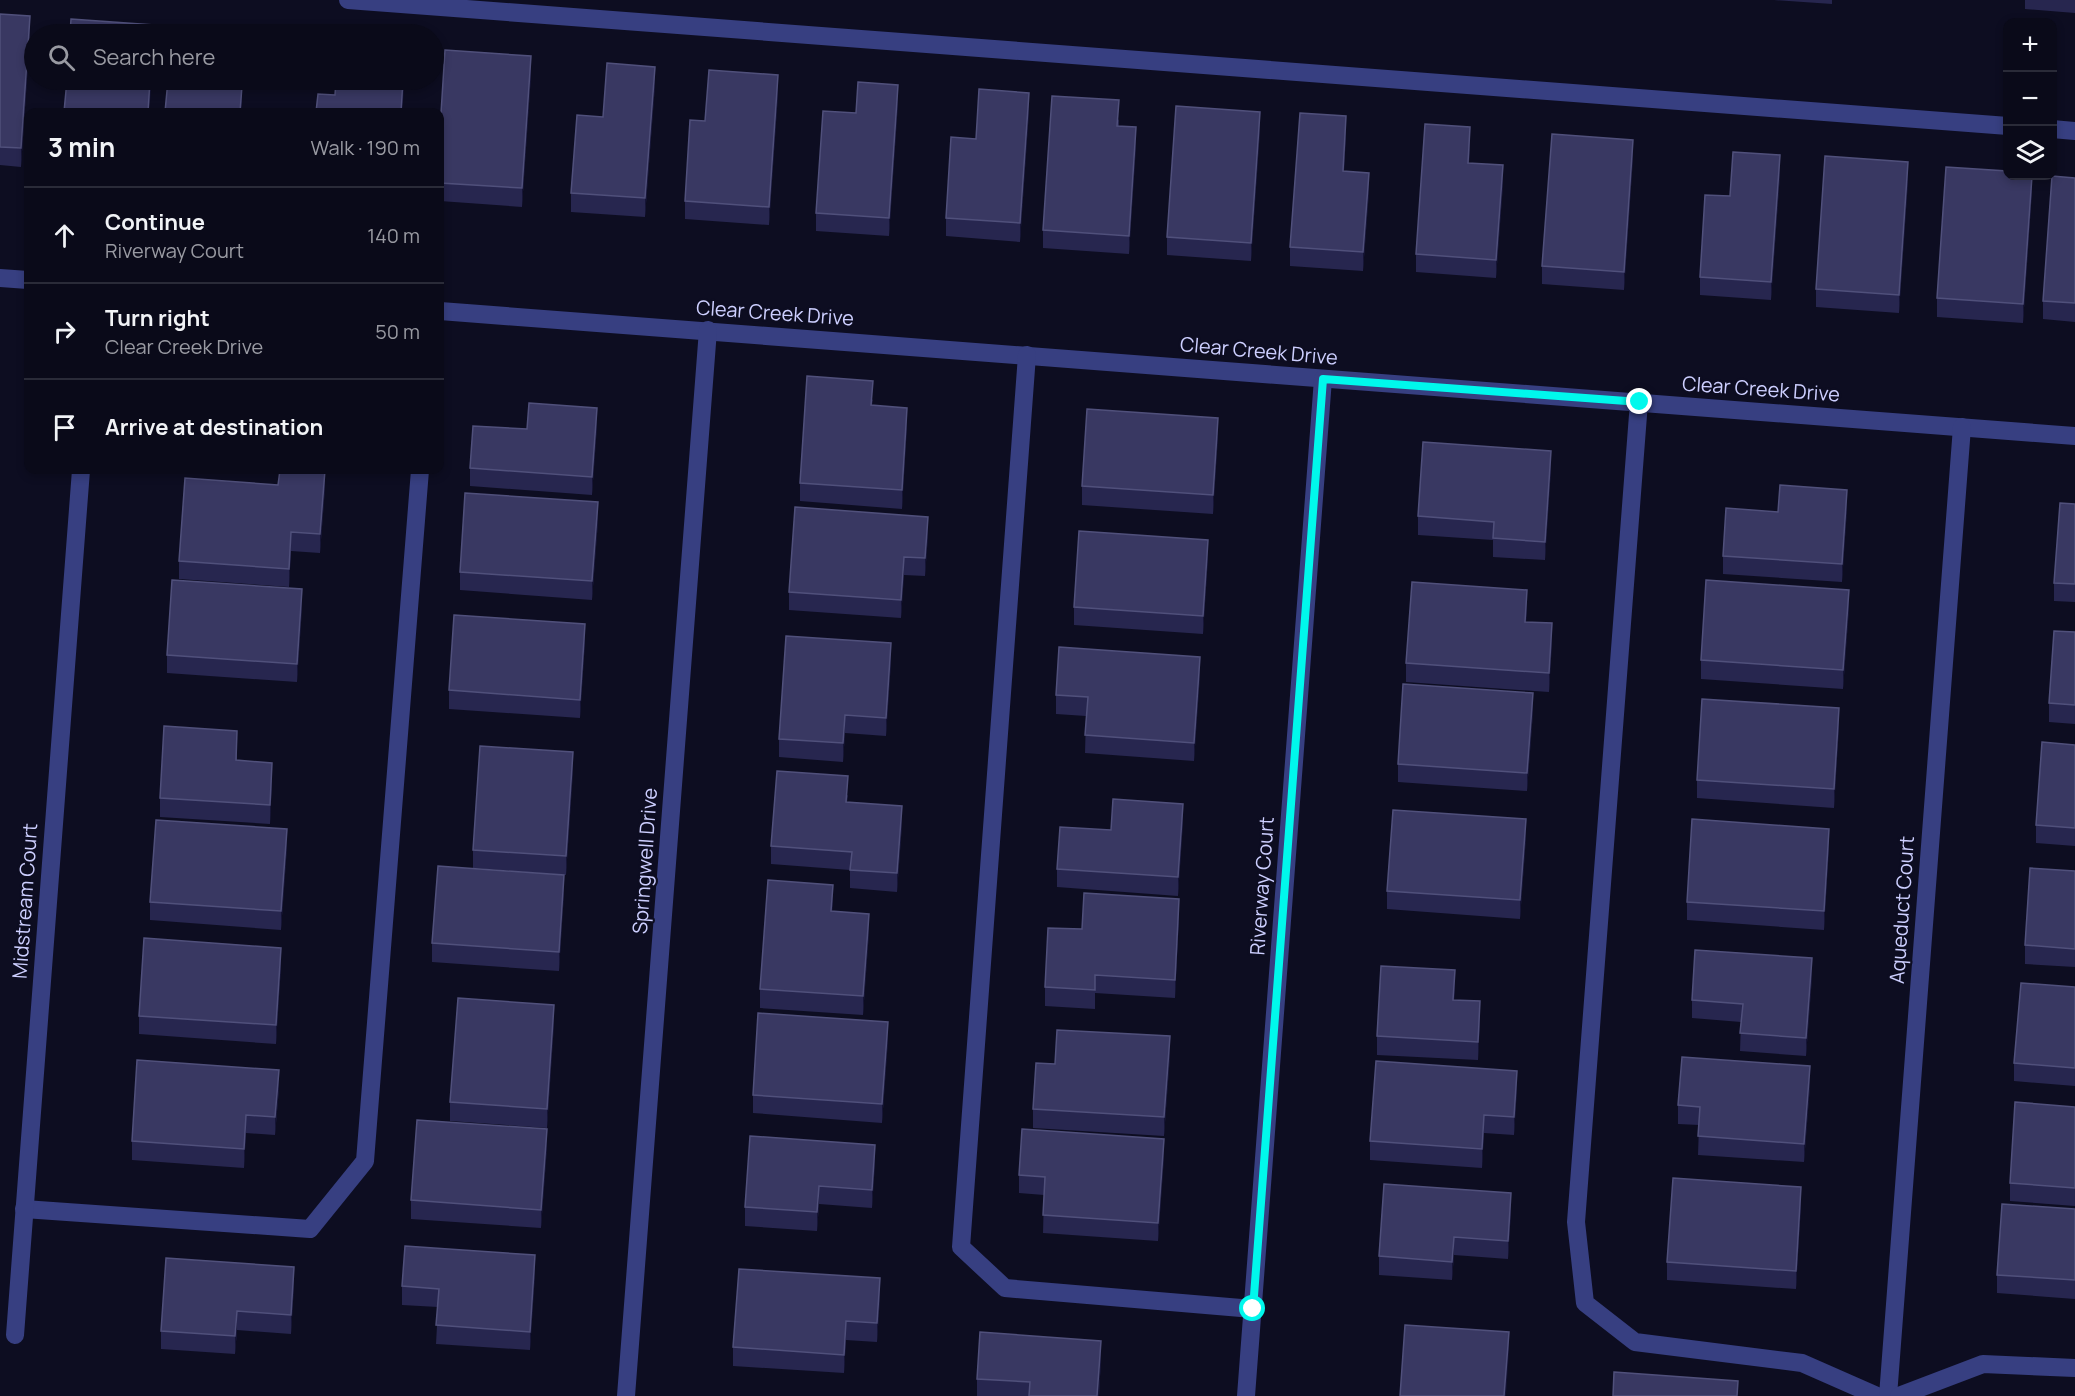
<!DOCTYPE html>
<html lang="en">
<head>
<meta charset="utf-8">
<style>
  :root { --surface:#0a0a19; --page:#181826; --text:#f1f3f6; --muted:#999aa2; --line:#2a2b38 }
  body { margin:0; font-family:Manrope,sans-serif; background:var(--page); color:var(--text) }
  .controls { position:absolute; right:18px; top:18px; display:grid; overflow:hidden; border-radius:12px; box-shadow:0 3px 9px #0003 }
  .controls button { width:54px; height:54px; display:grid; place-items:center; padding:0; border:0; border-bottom:2px solid var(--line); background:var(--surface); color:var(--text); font:30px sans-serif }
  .stop { position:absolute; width:18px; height:18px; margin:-14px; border:4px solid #00f8ec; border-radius:50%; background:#fff }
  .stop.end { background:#00f8ec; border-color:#fff; box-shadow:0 2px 6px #0008 }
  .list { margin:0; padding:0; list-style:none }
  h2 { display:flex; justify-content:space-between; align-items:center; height:78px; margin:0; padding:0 24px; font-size:26px }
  h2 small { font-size:20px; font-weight:400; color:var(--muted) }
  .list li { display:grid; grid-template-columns:39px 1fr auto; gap:18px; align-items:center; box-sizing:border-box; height:96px; padding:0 24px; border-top:2px solid var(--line) }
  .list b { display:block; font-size:22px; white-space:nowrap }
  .list p { margin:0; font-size:20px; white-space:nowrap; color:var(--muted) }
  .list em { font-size:20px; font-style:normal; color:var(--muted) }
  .icon { flex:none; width:33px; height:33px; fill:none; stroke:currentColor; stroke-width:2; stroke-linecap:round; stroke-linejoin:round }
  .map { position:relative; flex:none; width:2075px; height:1396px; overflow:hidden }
  .search { position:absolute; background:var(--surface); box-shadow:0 3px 9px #0003; left:24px; top:24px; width:420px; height:66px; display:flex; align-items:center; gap:15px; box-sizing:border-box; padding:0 21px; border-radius:33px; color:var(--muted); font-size:22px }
  .panel { position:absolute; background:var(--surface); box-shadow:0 3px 9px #0003; left:24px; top:108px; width:420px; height:366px; border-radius:12px }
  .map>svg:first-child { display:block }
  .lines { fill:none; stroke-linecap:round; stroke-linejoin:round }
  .minor { stroke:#373f81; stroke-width:18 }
  .wall { fill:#27264f }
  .shaded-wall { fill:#151435 }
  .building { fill:#393862; stroke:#50507b; stroke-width:1.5 }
  .route { stroke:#00f8ec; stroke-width:8 }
  .labels { text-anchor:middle; stroke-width:4.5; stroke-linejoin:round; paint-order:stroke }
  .street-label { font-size:20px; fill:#cdcfff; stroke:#0d0d21 }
</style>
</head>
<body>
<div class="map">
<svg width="2075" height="1396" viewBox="0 0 2075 1396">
  <rect width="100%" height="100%" fill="#0d0d21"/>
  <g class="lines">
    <!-- minor -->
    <g class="minor">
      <polyline points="348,0 2008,126"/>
      <polyline points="2052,129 2075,131"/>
      <polyline points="0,278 28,280"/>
      <polyline points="440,311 2075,436"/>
      <polyline points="1027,355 961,1247 1005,1288 1253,1309"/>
      <polyline points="1639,402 1576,1222 1585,1303 1635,1342 1802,1363 1877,1396"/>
      <polyline points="24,1209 310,1229 365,1161 420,470"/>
      <polyline points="15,1335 81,470"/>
      <polyline points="626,1396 708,330"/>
      <polyline points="1246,1396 1323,379"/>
      <polyline points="1888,1396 1962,427"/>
      <polyline points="1899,1396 1983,1364 2075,1368"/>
    </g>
  </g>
  <!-- wall -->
  <g class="wall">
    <polygon points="1774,0 1832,0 1832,4"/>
    <polygon points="2025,0 2075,0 2075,13 2025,9"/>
    <polygon points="0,14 30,35 21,167 0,165"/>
    <polygon points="531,75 522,207 440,201 440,129"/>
    <polygon points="655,85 645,217 571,212 571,193 603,117"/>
    <polygon points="778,94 769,225 685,219 685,201 705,121"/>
    <polygon points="898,103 889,236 816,231 816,213 856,113"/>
    <polygon points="1029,111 1020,242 946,236 946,218 976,139"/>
    <polygon points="1119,119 1119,126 1136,146 1129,254 1043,248 1043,230"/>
    <polygon points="1260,130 1251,261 1167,255 1167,237"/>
    <polygon points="1346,135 1344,171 1369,191 1363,271 1290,266 1290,247"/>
    <polygon points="1470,145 1469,163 1503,184 1496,278 1416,272 1416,254"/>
    <polygon points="1633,158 1624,290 1542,284 1542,266"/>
    <polygon points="1780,174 1771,300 1700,295 1700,277 1730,196"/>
    <polygon points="2075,178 2075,322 2043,319 2043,301"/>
    <polygon points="1908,181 1899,313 1816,307 1816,289"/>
    <polygon points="2032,191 2023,323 1937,317 1937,298"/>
    <polygon points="873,399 872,405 907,426 902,509 800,501 800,483"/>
    <polygon points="597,426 592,495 470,486 470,468 527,429"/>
    <polygon points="1218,436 1213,514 1082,505 1082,486"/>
    <polygon points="1551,469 1545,560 1493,557 1493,540 1418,535 1418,516"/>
    <polygon points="325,488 320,553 291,551 289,587 179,579 179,561"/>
    <polygon points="2075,504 2075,602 2054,601 2054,583"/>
    <polygon points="1847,509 1842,582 1723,574 1723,556"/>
    <polygon points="598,521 592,600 460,590 460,572"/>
    <polygon points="928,535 925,576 904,575 901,618 789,610 789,592"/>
    <polygon points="1208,558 1203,634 1074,625 1074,607"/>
    <polygon points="302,608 297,682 167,673 167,655"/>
    <polygon points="1849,608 1843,689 1701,679 1701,660"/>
    <polygon points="1527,609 1526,622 1552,642 1549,692 1406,682 1406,663"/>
    <polygon points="2075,632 2075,724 2049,722 2049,703"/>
    <polygon points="585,642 580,718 449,709 449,690"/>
    <polygon points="891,662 886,736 845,733 843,762 779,757 779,739"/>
    <polygon points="1200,675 1194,761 1085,753 1086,716 1056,714 1056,695"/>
    <polygon points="1533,712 1527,791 1398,782 1398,764"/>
    <polygon points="1839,727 1834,808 1697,798 1697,780"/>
    <polygon points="2075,745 2075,846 2036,843 2036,825"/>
    <polygon points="237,750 237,760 272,781 270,824 160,817 160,798"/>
    <polygon points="573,771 566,875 473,868 473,850"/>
    <polygon points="848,795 847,802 902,824 897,892 850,888 850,870 771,864 771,846"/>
    <polygon points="1183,822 1178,896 1057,887 1057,869 1111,830"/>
    <polygon points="1526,837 1520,919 1387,909 1387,891"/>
    <polygon points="287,847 281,930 150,920 150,902"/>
    <polygon points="1829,847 1824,930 1687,920 1687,902"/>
    <polygon points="2075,871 2075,967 2025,964 2025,945"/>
    <polygon points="564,893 559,971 432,962 432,943"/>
    <polygon points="833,903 832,911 869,932 863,1015 760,1008 760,989"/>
    <polygon points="1179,917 1175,998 1095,993 1095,1009 1045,1006 1045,987 1082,929"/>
    <polygon points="281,966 276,1044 139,1034 139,1016"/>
    <polygon points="1812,977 1806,1056 1740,1051 1741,1022 1692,1018 1692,1000"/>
    <polygon points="2075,987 2075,1086 2014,1081 2014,1063"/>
    <polygon points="1455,989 1454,1000 1480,1020 1478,1060 1377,1055 1377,1036"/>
    <polygon points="554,1024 547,1128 450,1121 450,1102"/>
    <polygon points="888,1040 882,1123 753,1113 753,1095"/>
    <polygon points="1170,1055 1164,1136 1033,1128 1033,1109 1055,1064"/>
    <polygon points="1810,1085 1804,1162 1698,1155 1699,1125 1678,1124 1678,1105"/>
    <polygon points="279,1088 275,1135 246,1133 244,1168 132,1160 132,1141"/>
    <polygon points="1517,1089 1514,1135 1484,1133 1482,1168 1370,1160 1370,1141"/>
    <polygon points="2075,1107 2075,1206 2010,1201 2010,1183"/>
    <polygon points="547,1147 541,1228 411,1219 411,1200"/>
    <polygon points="1164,1157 1158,1241 1043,1233 1044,1195 1019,1193 1019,1175"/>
    <polygon points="875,1163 872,1208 819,1204 817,1231 745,1226 745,1207"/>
    <polygon points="1801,1205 1796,1289 1667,1280 1667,1262"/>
    <polygon points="2075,1209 2075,1299 1997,1293 1997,1275"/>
    <polygon points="1511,1211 1508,1259 1454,1255 1452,1280 1379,1275 1379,1256"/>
    <polygon points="535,1274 530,1350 436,1344 438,1307 402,1305 402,1286"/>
    <polygon points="294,1286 291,1334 237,1330 235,1354 161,1349 161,1331"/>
    <polygon points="880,1297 877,1342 846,1340 844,1373 733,1366 733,1347"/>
    <polygon points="1101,1359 1099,1396 977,1396 977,1379"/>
  </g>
  <!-- shaded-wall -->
  <g class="shaded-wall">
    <polygon points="30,16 30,35 21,167 21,148"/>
    <polygon points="531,56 531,75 522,207 522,188"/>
    <polygon points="655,67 655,85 645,217 645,198"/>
    <polygon points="778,75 778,94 769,225 769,207"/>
    <polygon points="150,80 152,80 149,112 148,112"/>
    <polygon points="403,80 405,80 402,112 401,112"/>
    <polygon points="898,85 898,103 889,236 889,218"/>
    <polygon points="242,86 242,104 241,112 240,112"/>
    <polygon points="1029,93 1029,111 1020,242 1020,223"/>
    <polygon points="1260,112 1260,130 1251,261 1251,243"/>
    <polygon points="1346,116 1346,135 1343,189 1343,171"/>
    <polygon points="1136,127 1136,146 1129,254 1129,236"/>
    <polygon points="1470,127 1470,145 1468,181 1468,163"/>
    <polygon points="1633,140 1633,158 1624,290 1624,272"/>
    <polygon points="1780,155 1780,174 1771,300 1771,282"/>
    <polygon points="1908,162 1908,181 1899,313 1899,295"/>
    <polygon points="1503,165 1503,184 1496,278 1496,260"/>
    <polygon points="1369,173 1369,191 1363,271 1363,252"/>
    <polygon points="2032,176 2032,191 2023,323 2023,304"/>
    <polygon points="597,408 597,426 592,495 592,477"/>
    <polygon points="907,408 907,426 902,509 902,490"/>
    <polygon points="1218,418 1218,436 1213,514 1213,495"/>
    <polygon points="1551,451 1551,469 1545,560 1545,542"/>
    <polygon points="325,470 325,488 320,553 320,534"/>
    <polygon points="1847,490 1847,509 1842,582 1842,564"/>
    <polygon points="598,502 598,521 592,600 592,581"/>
    <polygon points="928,517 928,535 925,576 925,558"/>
    <polygon points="291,532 291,551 289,587 289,569"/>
    <polygon points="1208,540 1208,558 1203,634 1203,616"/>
    <polygon points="904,557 904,575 901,618 901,600"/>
    <polygon points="302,589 302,608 297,682 297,664"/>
    <polygon points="1527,590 1527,609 1525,640 1525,622"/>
    <polygon points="1849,590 1849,608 1843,689 1843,670"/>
    <polygon points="1552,623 1552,642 1549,692 1549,673"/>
    <polygon points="585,624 585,642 580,718 580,700"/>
    <polygon points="891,643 891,662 886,736 886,718"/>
    <polygon points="1200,657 1200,675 1194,761 1194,743"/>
    <polygon points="1533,693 1533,712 1527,791 1527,773"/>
    <polygon points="1839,708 1839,727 1834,808 1834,789"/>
    <polygon points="845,715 845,733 843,762 843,743"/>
    <polygon points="573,752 573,771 566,875 566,856"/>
    <polygon points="272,763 272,781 270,824 270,805"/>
    <polygon points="1183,804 1183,822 1178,896 1178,877"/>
    <polygon points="902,806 902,824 897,892 897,873"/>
    <polygon points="1526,819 1526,837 1520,919 1520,900"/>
    <polygon points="287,829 287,847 281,930 281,911"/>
    <polygon points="1829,829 1829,847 1824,930 1824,911"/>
    <polygon points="564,875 564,893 559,971 559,952"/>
    <polygon points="833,885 833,903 831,930 831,911"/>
    <polygon points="1179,899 1179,917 1175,998 1175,980"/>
    <polygon points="869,914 869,932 863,1015 863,996"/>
    <polygon points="281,948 281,966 276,1044 276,1025"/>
    <polygon points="1812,958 1812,977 1806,1056 1806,1038"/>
    <polygon points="1455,970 1455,989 1453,1018 1453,1000"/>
    <polygon points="1480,1001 1480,1020 1478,1060 1478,1042"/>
    <polygon points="554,1005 554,1024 547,1128 547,1109"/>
    <polygon points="888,1022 888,1040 882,1123 882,1104"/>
    <polygon points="1170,1036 1170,1055 1164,1136 1164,1117"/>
    <polygon points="1810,1066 1810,1085 1804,1162 1804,1144"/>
    <polygon points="279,1070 279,1088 275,1135 275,1117"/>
    <polygon points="1517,1071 1517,1089 1514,1135 1514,1117"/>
    <polygon points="246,1115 246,1133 244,1168 244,1149"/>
    <polygon points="1484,1115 1484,1133 1482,1168 1482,1149"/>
    <polygon points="547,1129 547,1147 541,1228 541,1210"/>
    <polygon points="1164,1139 1164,1157 1158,1241 1158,1223"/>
    <polygon points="875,1145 875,1163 872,1208 872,1190"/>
    <polygon points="819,1186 819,1204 817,1231 817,1212"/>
    <polygon points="1801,1187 1801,1205 1796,1289 1796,1271"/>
    <polygon points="1511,1193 1511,1211 1508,1259 1508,1241"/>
    <polygon points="1454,1237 1454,1255 1452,1280 1452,1262"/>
    <polygon points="535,1255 535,1274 530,1350 530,1332"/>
    <polygon points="294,1267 294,1286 291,1334 291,1315"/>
    <polygon points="880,1278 880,1297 877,1342 877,1323"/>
    <polygon points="237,1311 237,1330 235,1354 235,1336"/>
    <polygon points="846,1321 846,1340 844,1373 844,1355"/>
    <polygon points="1509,1332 1509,1351 1506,1396 1504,1396"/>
    <polygon points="1101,1341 1101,1359 1099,1396 1097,1396"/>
  </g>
  <!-- building -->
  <g class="building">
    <polygon points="0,14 30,16 21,148 0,147"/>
    <polygon points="71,19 154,25 153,34 70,34"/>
    <polygon points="171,29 219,32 219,34 171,34"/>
    <polygon points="445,50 531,56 522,188 440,183 440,129"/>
    <polygon points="607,63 655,67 645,198 571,193 577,115 603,117"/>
    <polygon points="709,70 778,75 769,207 685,201 690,120 705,121"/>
    <polygon points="67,80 150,80 148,112 64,112"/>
    <polygon points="168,80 216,80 216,84 242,86 240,112 165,112"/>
    <polygon points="336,80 403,80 401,112 316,112 318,94 335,95"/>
    <polygon points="858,82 898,85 889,218 816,213 823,111 856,113"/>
    <polygon points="979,89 1029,93 1020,223 946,218 951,137 976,139"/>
    <polygon points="1052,96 1119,100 1117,126 1136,127 1129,236 1043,230"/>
    <polygon points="1176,106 1260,112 1251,243 1167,237"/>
    <polygon points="1300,113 1346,116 1343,171 1369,173 1363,252 1290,247"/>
    <polygon points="1425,124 1470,127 1468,163 1503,165 1496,260 1416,254"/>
    <polygon points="1552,134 1633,140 1624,272 1542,266"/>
    <polygon points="1733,152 1780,155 1771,282 1700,277 1705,195 1730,196"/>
    <polygon points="1825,156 1908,162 1899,295 1816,289"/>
    <polygon points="1946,167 2007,171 2007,176 2032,176 2023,304 1937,298"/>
    <polygon points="2052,176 2075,178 2075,303 2043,301"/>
    <polygon points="807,376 873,381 871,405 907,408 902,490 800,483"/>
    <polygon points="529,403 597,408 592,477 470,468 473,426 527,429"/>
    <polygon points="1087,409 1218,418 1213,495 1082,486"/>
    <polygon points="1423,442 1551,451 1545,542 1493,538 1494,522 1418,516"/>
    <polygon points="280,470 325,470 320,534 291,532 289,569 179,561 185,478 278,485"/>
    <polygon points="1780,485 1847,490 1842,564 1723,556 1726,508 1778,512"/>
    <polygon points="465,493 598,502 592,581 460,572"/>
    <polygon points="2060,503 2075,504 2075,584 2054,583"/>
    <polygon points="795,507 928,517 925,558 904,557 901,600 789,592"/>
    <polygon points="1079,531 1208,540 1203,616 1074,607"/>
    <polygon points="172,580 302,589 297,664 167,655"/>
    <polygon points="1706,580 1849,590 1843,670 1701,660"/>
    <polygon points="1412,582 1527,590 1525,622 1552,623 1549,673 1406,663"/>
    <polygon points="454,615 585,624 580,700 449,690"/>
    <polygon points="2054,631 2075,632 2075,705 2049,703"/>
    <polygon points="786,636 891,643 886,718 845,715 843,743 779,739"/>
    <polygon points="1059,647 1200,657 1194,743 1085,735 1088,697 1056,695"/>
    <polygon points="1403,684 1533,693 1527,773 1398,764"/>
    <polygon points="1702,699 1839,708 1834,789 1697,780"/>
    <polygon points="164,726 237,731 236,760 272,763 270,805 160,798"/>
    <polygon points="2042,742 2075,745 2075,828 2036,825"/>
    <polygon points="480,746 573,752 566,856 473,850"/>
    <polygon points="777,771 848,776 846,802 902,806 897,873 850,870 852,852 771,846"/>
    <polygon points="1113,799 1183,804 1178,877 1057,869 1060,827 1111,830"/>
    <polygon points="1393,810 1526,819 1520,900 1387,891"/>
    <polygon points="1692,819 1829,829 1824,911 1687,902"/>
    <polygon points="156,820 287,829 281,911 150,902"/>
    <polygon points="438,866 564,875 559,952 432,943"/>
    <polygon points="2030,868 2075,871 2075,949 2025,945"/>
    <polygon points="768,880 833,885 831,911 869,914 863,996 760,989"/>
    <polygon points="1084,893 1179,899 1175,980 1095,975 1095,990 1045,987 1048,928 1082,929"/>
    <polygon points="144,938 281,948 276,1025 139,1016"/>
    <polygon points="1695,950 1812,958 1806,1038 1740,1033 1743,1004 1692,1000"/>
    <polygon points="1381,966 1455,970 1453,1000 1480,1001 1478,1042 1377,1036"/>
    <polygon points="2021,983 2075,987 2075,1068 2014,1063"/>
    <polygon points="458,998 554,1005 547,1109 450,1102"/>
    <polygon points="758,1013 888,1022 882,1104 753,1095"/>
    <polygon points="1057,1030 1170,1036 1164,1117 1033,1109 1036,1063 1055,1064"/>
    <polygon points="1682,1057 1810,1066 1804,1144 1698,1136 1700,1107 1678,1105"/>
    <polygon points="137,1060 279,1070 275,1117 246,1115 244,1149 132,1141"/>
    <polygon points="1376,1061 1517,1071 1514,1117 1484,1115 1482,1149 1370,1141"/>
    <polygon points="2015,1102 2075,1107 2075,1188 2010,1183"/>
    <polygon points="417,1120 547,1129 541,1210 411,1200"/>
    <polygon points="1022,1129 1164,1139 1158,1223 1043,1215 1045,1177 1019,1175"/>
    <polygon points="750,1136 875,1145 872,1190 819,1186 817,1212 745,1207"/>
    <polygon points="1673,1178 1801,1187 1796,1271 1667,1262"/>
    <polygon points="1384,1184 1511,1193 1508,1241 1454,1237 1452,1262 1379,1256"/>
    <polygon points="2002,1204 2075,1209 2075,1280 1997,1275"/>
    <polygon points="405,1246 535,1255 530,1332 436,1325 439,1289 402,1286"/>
    <polygon points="166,1258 294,1267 291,1315 237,1311 235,1336 161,1331"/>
    <polygon points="739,1269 880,1278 877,1323 846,1321 844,1355 733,1347"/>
    <polygon points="1405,1325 1509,1332 1504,1396 1400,1396"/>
    <polygon points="980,1332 1101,1341 1097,1396 1029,1396 1030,1382 977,1379"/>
    <polygon points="1614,1372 1738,1381 1737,1396 1613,1396"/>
  </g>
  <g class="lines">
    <!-- route -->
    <polyline class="route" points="1253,1309 1323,379 1640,402"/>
  </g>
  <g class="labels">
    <!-- street labels -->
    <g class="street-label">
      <text transform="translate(775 313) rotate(4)" y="7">Clear Creek Drive</text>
      <text transform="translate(1259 351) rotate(5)" y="7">Clear Creek Drive</text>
      <text transform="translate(1761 389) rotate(4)" y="7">Clear Creek Drive</text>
      <text transform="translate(645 861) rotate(-86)" y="7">Springwell Drive</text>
      <text transform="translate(1262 886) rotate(-86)" y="7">Riverway Court</text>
      <text transform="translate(25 901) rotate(-86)" y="7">Midstream Court</text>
      <text transform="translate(1902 910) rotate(-86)" y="7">Aqueduct Court</text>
    </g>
  </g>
</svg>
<div class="controls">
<button>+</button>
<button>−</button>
<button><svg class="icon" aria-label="layers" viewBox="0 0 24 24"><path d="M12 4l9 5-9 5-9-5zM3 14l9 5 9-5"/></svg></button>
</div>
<div class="stop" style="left:1253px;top:1309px"></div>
<div class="stop end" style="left:1640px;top:402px"></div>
<div class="search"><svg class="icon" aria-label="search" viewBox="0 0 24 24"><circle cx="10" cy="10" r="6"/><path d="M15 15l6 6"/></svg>Search here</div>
<section class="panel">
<h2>3 min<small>Walk · 190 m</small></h2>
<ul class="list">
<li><svg class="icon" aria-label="ahead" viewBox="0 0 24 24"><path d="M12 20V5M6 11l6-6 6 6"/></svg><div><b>Continue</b><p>Riverway Court</p></div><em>140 m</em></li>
<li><svg class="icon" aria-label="right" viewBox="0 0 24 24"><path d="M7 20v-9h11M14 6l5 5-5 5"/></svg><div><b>Turn right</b><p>Clear Creek Drive</p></div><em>50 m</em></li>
<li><svg class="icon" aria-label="arrive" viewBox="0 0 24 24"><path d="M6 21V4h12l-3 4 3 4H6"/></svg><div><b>Arrive at destination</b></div></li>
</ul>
</section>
</div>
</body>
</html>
